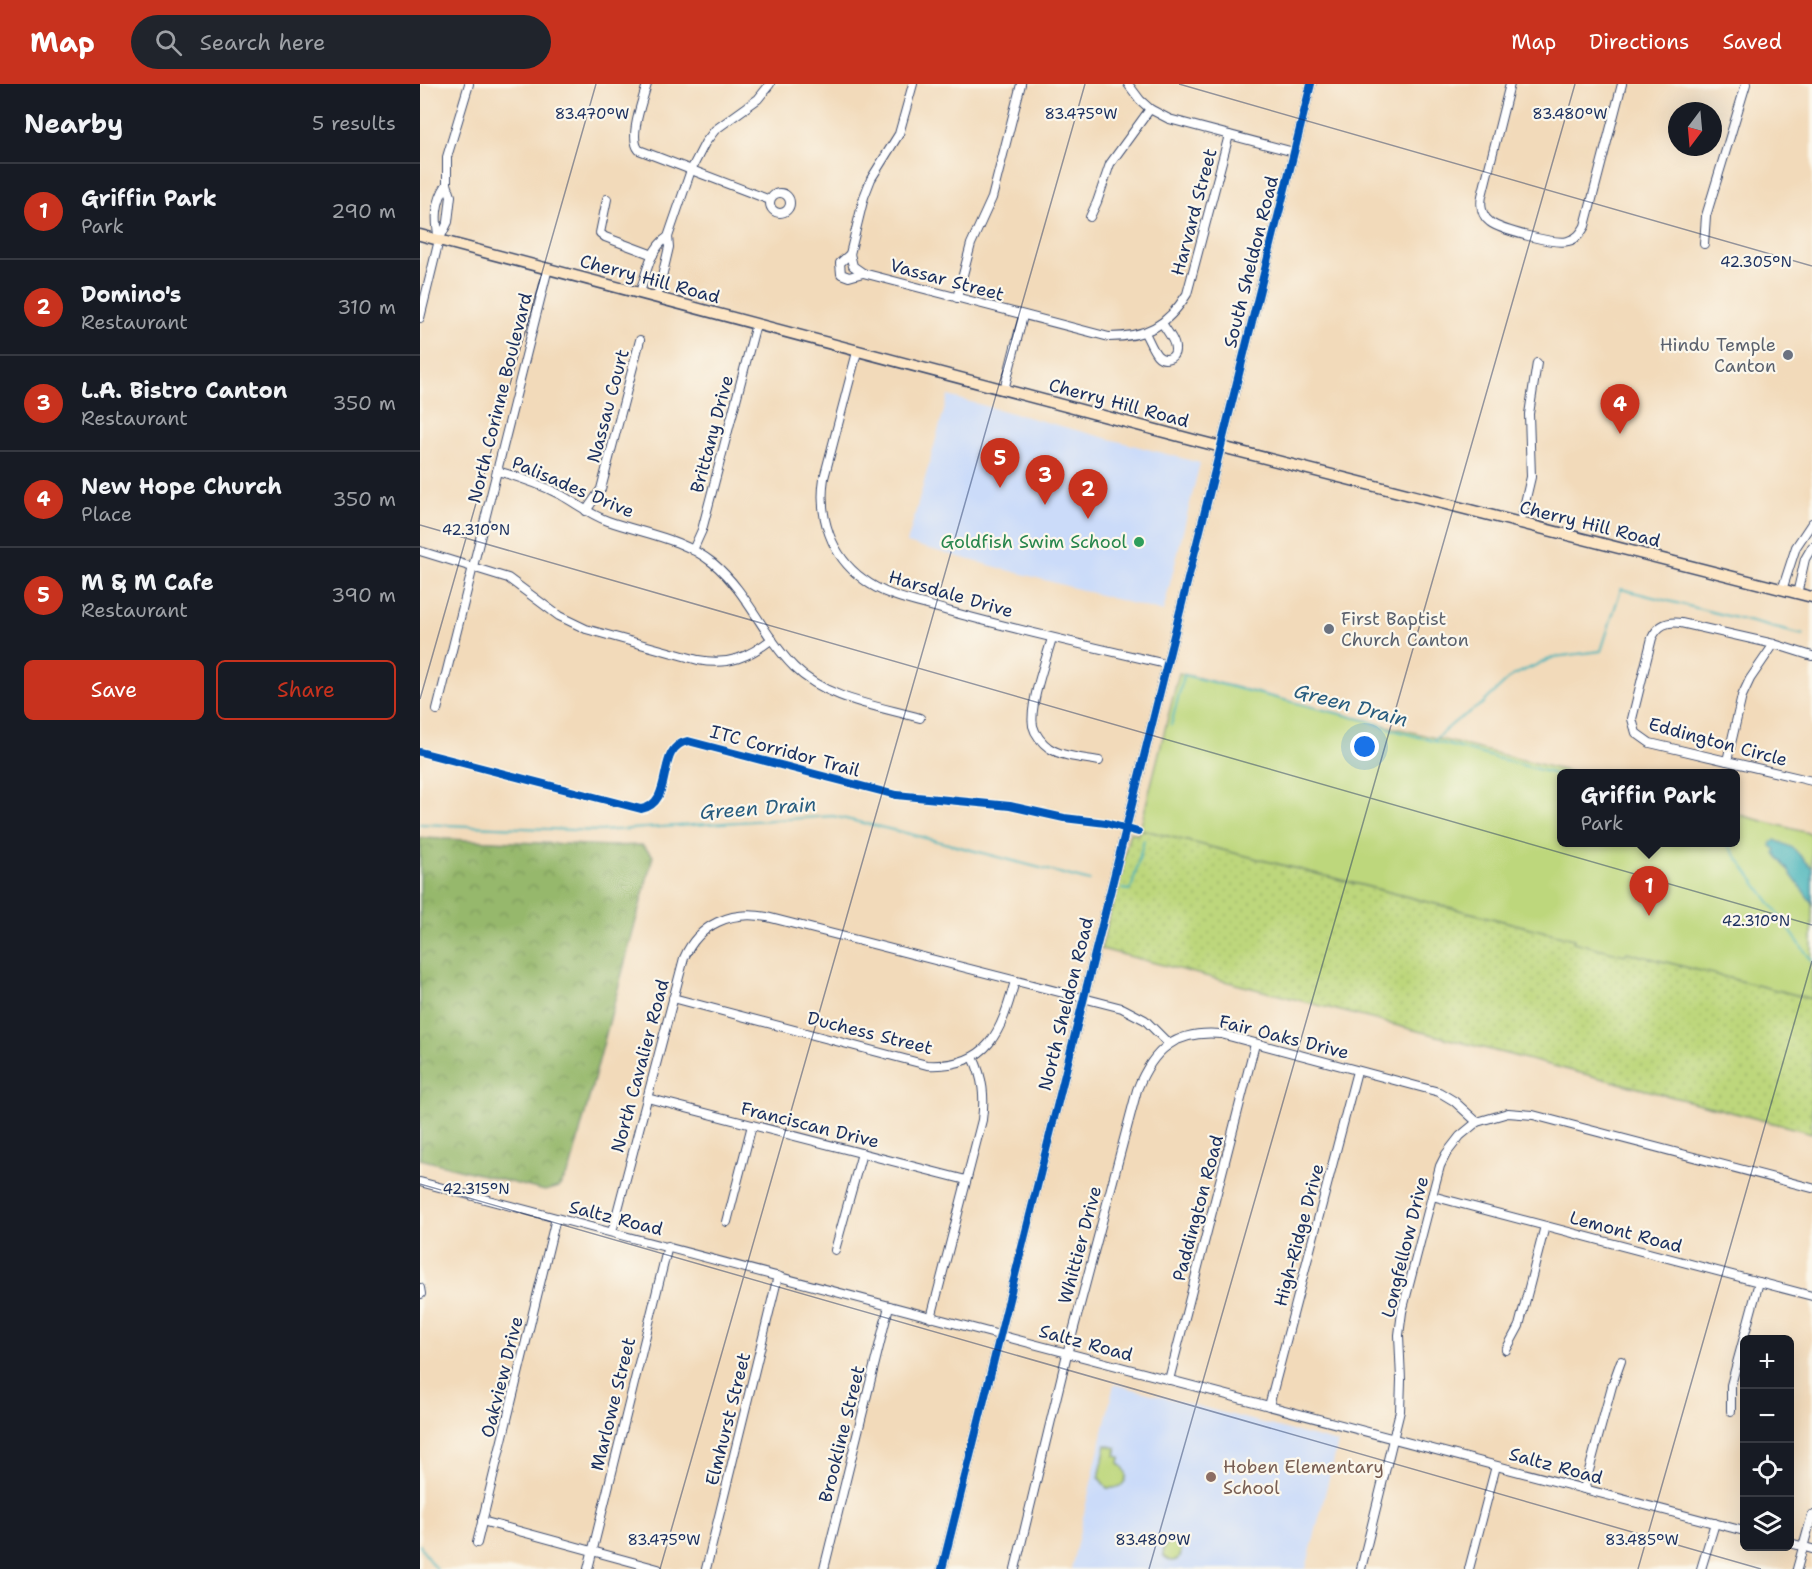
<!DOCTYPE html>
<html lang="en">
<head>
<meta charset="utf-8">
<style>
  :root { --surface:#171b24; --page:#20242c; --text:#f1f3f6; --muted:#9ea1a6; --line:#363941; --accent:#c8321e }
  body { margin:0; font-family:"Shantell Sans",sans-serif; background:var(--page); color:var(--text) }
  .controls { position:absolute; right:18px; bottom:18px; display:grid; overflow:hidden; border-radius:9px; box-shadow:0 6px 24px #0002 }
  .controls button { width:54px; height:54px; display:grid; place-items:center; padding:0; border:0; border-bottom:2px solid var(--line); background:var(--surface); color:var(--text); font:30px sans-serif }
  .compass { position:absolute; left:1248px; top:18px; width:54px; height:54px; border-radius:50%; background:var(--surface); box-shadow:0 6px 24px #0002; rotate:196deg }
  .you { position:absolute; left:945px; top:663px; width:21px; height:21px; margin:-15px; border:4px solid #fff; border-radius:50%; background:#1a73e8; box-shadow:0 0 0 9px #1a73e833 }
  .badge { display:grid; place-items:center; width:39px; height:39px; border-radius:50%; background:var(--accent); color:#fff; font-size:20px; font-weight:700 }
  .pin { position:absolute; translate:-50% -50px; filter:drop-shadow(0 2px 3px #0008) }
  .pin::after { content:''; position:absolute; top:32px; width:21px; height:18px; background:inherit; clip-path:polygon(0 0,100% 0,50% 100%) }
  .popup { position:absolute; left:1137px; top:685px; width:183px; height:78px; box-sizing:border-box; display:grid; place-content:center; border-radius:9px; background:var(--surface); filter:drop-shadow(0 2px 4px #0005); font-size:20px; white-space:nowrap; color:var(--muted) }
  .popup b { font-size:22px; color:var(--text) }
  .popup::after { content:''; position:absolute; left:50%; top:100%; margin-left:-12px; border:12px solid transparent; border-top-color:var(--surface) }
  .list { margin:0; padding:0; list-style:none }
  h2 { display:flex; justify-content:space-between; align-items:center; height:78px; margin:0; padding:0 24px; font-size:26px }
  h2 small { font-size:20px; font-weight:400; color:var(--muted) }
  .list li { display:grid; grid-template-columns:39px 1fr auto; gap:18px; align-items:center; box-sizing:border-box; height:96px; padding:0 24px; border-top:2px solid var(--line) }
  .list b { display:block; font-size:22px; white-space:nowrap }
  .list p { margin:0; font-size:20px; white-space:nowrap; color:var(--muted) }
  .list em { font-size:20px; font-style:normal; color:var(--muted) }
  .actions { display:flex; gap:12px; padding:18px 24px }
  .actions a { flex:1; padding:14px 0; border:2px solid var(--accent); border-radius:9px; text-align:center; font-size:21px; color:var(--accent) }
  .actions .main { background:var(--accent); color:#fff }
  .icon { flex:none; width:33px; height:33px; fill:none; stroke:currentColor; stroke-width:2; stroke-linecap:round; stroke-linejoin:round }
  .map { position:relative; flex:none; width:1392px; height:1485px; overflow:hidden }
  header { display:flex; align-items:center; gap:36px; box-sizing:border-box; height:84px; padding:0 30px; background:var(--accent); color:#fff }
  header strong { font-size:28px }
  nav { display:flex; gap:33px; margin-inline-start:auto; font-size:21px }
  .search { width:420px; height:54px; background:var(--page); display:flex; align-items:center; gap:15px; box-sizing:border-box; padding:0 21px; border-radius:33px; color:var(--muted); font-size:22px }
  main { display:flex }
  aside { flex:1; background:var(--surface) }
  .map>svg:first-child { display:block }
  .built { fill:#cbdbf9 }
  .grass { fill:url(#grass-dots); stroke:#6c836d; stroke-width:1.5 }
  .forest { fill:url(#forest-crowns); stroke:#587465; stroke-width:1.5 }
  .park { fill:#bdd77c; stroke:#6c836d; stroke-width:1.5 }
  .water { fill:#41b1b8; stroke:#2e708b; stroke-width:1.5 }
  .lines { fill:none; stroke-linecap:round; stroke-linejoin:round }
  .stream { stroke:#41b1b8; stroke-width:2 }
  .minor-casing { stroke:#3b496c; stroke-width:10 }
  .tertiary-casing { stroke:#3b496c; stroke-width:11 }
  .secondary-casing { stroke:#3b496c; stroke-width:13 }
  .minor { stroke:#fff; stroke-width:8 }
  .tertiary { stroke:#fff; stroke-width:9 }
  .secondary { stroke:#fce5c4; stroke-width:10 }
  .cycleway-casing { stroke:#fbf7ec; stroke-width:11 }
  .cycleway { stroke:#0057b8; stroke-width:8 }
  .ticks { fill:none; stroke:#1b2f5e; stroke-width:1.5; stroke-opacity:0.45 }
  .worship-dot { fill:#6b7280; stroke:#fbf7ec; stroke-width:2 }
  .leisure-dot { fill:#2e9e5b; stroke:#fbf7ec; stroke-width:2 }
  .education-dot { fill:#8d6e63; stroke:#fbf7ec; stroke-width:2 }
  .labels { text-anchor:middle; stroke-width:4.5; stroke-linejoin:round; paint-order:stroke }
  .street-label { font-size:18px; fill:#1b2f5e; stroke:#fbf7ec }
  .worship-label { font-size:18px; fill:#5b616d; stroke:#fbf7ec; text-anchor:end }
  .leisure-label { font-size:18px; fill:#27864d; stroke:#fbf7ec; text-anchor:end }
  .education-label { font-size:18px; fill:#785e54; stroke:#fbf7ec; text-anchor:start }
  .water-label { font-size:20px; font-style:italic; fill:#285c7e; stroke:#fbf7ec }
  .ticks-label { font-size:15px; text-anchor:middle; fill:#1b2f5e; stroke:#fbf7ec; stroke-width:4.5; stroke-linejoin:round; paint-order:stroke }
</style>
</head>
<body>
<header>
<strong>Map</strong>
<div class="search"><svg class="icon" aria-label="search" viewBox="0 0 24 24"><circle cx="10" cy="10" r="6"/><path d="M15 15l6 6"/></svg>Search here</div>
<nav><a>Map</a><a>Directions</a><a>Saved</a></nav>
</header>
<main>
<aside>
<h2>Nearby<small>5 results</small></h2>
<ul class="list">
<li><span class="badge">1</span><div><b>Griffin Park</b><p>Park</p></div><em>290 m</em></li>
<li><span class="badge">2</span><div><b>Domino's</b><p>Restaurant</p></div><em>310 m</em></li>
<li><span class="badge">3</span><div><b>L.A. Bistro Canton</b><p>Restaurant</p></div><em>350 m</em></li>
<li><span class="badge">4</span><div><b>New Hope Church</b><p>Place</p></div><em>350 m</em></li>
<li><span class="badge">5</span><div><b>M &amp; M Cafe</b><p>Restaurant</p></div><em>390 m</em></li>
</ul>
<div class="actions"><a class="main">Save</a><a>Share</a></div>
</aside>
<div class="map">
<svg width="1392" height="1485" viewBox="0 0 1392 1485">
  <defs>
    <pattern id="grass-dots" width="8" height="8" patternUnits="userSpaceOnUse" patternTransform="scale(1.5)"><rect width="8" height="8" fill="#bdd77c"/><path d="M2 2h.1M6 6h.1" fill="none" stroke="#a2b96e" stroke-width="1.8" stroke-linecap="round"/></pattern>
    <pattern id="forest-crowns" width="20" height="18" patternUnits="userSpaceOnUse" patternTransform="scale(1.5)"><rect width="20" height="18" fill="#96b86c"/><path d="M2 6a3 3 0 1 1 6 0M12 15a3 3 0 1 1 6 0" fill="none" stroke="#7a965c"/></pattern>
  </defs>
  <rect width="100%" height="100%" fill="#fbf7ec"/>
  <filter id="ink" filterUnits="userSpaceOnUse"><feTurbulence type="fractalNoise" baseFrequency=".0167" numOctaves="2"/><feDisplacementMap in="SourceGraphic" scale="12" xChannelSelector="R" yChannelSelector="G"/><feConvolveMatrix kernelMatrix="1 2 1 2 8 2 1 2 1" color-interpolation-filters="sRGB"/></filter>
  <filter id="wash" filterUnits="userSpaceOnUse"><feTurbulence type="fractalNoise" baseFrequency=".008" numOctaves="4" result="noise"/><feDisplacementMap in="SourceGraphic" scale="24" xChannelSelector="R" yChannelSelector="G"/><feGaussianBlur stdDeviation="1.35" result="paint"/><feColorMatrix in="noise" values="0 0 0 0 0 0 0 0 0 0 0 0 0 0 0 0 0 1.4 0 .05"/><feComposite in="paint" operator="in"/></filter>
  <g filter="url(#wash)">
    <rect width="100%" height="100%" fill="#f2daba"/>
    <!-- built -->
    <g class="built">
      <polygon points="528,312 780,379 743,528 487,459"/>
      <polygon points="694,1300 918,1359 886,1485 651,1485"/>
    </g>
    <!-- grass -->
    <polygon class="grass" points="720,745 1392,915 1392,1049 681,865 710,748 718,750"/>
    <!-- forest -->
    <polygon class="forest" points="0,754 191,762 222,761 233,772 150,1086 139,1103 125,1107 0,1075"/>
    <!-- park -->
    <g class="park">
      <polygon points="759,589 1154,689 1142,690 1142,758 1316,758 1316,730 1392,750 1392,915 1207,868 1205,871 1153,858 1154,855 720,745"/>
      <path d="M 686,1361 L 697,1364 L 695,1372 L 700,1373 L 699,1379 C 713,1391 705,1406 687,1404 L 679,1394 Z"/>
      <circle cx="752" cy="1468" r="9"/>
    </g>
    <!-- water -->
    <polygon class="water" points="1355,756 1373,764 1392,784 1392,819 1355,769 1356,766 1351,762 1351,758"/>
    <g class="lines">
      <!-- stream -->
      <g class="stream">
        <polyline points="751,641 764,591 949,637 973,646 1142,692"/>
        <polyline points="1013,657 1036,637 1062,620 1092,592 1134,573 1181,567 1201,505 1383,551"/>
        <polyline points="0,740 179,747 413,732 490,750 670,797"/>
        <polyline points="1306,758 1392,877"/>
        <polyline points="702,805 709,806 712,802 724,756"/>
        <polyline points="0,1461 11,1479 17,1485"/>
      </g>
    </g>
  </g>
  <g filter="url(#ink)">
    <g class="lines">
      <!-- minor casing -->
      <g class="minor-casing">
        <g id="minor">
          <path d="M 227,0 C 223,16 208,53 219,66 L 350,116"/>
          <path d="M 493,0 L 479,50 L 451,95 L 444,113 L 430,170 L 433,182 L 443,189 L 689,253 C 726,253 747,242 767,210 L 809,51"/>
          <polyline points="708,0 720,16 730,25 749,35 874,68"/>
          <path d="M 1090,0 L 1062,112 C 1060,122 1062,132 1070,138 C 1080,146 1136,161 1148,157 C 1157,155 1161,149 1165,142 L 1202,0"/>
          <circle cx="360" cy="119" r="10"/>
          <polyline points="187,115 180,149 185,153 233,171"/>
          <polyline points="670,133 677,118 690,80 730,25"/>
          <path d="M 19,156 C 15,135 15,118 27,100"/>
          <polyline points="1284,160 1286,132 1326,0"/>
          <polyline points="430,170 420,179 421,190 429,193 443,189"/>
          <path d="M 220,209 C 226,190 230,164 248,153"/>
          <polyline points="237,214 249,163 248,153 271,86 285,59 295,46 338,15 350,0"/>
          <polyline points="537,214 551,160 572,114 601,0"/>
          <polyline points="0,234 19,156 28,138 31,112 27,100 27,73 49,0"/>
          <path d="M 725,249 C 729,256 732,265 737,271 C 743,278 755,275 755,266 C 756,257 746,246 742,239"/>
          <path d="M 437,268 L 404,394 C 398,432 411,472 443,495 C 467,514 500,518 528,527 C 600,547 673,563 746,580"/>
          <polyline points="584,306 603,232"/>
          <path d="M 77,387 C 99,393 120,400 141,411 C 157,420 171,431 188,437 C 225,450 262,454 293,479 C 328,508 343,552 374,583 C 406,615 458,622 500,634"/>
          <polyline points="166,427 181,405 220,256"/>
          <polyline points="1100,440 1111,393 1109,330 1117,279"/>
          <polyline points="273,466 282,446 336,240"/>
          <path d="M 0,467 L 88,494 L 139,532 L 166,545 L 278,576 C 308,582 329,573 352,555"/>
          <polyline points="1362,506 1376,463 1392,439"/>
          <polyline points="1377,510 1385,475 1392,463"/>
          <path d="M 632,554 C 626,576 609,621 613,642 C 615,650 622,659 629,664 C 643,673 663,674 679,677"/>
          <path d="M 1392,572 L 1354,560 L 1261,539 C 1247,537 1238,541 1232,554 L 1212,635 L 1216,649 L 1230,659 L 1392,697"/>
          <polyline points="17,626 128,184"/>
          <polyline points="1307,677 1322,612 1330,595 1354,560"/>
          <path d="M 253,914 L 507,981 C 569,984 581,948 595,897"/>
          <polyline points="227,1014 546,1096"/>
          <path d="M 0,1098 C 441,1215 883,1331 1324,1447"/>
          <polyline points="1012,1112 1392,1212"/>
          <polyline points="307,1138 332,1041"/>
          <path d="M 192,1148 L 264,874 C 279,840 311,826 347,833 L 702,924 L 725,936 L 749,960"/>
          <polyline points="415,1166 442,1069"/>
          <polyline points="0,1204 1,1210"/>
          <path d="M 511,1234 L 562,1036 C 565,1013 563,994 553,973"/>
          <polyline points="1086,1266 1099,1242 1125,1142"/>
          <polyline points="749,1296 835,960"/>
          <polyline points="849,1322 937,987"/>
          <polyline points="1311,1327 1311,1301 1339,1198"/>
          <polyline points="1164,1405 1192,1302 1201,1277"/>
          <polyline points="62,1437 238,1485"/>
          <polyline points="57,1459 136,1134"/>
          <polyline points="1370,1459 1392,1465"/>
          <polyline points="168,1485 248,1162"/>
          <polyline points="286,1485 358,1192"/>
          <polyline points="404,1485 469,1222"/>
          <path d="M 595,1485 L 647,1270 L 717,1006 C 733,965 756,946 801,950 L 1019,1008 L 1034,1017 L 1057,1038 L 1088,1029 L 1113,1031 L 1392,1104"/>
          <polyline points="941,1485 980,1327 981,1296 979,1251 982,1228 1012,1112 1020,1082 1026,1070 1040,1052 1057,1038"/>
          <polyline points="1049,1485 1076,1382"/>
          <polyline points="1281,1485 1295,1439"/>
          <polyline points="1377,1485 1392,1431"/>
        </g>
      </g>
      <!-- tertiary casing -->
      <g class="tertiary-casing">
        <polyline id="tertiary" points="522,1485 891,0"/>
      </g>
      <!-- secondary casing -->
      <g class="secondary-casing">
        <polyline id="secondary" points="0,151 778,357 1392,513"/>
      </g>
      <!-- minor -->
      <use href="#minor" class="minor"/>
      <!-- tertiary -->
      <use href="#tertiary" class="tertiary"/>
      <!-- secondary -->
      <use href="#secondary" class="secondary"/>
      <!-- cycleway casing -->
      <g class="cycleway-casing">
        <g id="cycleway">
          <path d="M 0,668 L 221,725 C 256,719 234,663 268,657 L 476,711 L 590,722 L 644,734 L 686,739 L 718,748"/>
          <polyline points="522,1485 891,0"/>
        </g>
      </g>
      <!-- cycleway -->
      <use href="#cycleway" class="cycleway"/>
    </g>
  </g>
  <!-- ticks -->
  <path class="ticks" d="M 759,0 L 1392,182M 0,441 L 1392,841M 0,615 L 176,0M 0,1100 L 1341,1485M 240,1485 L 665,0M 729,1485 L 1155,0M 1218,1485 L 1392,877"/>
  <!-- markers -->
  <g class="worship-dot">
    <circle cx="1368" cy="271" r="6"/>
    <circle cx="909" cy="545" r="6"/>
  </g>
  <circle class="leisure-dot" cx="719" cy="458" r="6"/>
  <circle class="education-dot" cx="791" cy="1393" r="6"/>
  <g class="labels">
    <!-- street labels -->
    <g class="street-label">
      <text transform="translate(774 128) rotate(-75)" y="6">Harvard Street</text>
      <text transform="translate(831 178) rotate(-76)" y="6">South Sheldon Road</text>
      <text transform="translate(230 195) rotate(15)" y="6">Cherry Hill Road</text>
      <text transform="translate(527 196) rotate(15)" y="6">Vassar Street</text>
      <text transform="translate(80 314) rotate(-76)" y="6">North Corinne Boulevard</text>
      <text transform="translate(699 319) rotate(15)" y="6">Cherry Hill Road</text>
      <text transform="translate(188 322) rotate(-75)" y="6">Nassau Court</text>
      <text transform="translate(292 350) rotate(-75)" y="6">Brittany Drive</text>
      <text transform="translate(153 403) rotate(23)" y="6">Palisades Drive</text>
      <text transform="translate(1170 440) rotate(14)" y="6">Cherry Hill Road</text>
      <text transform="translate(531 510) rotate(16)" y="6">Harsdale Drive</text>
      <text transform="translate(1298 658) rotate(15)" y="6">Eddington Circle</text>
      <text transform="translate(365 667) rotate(15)" y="6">ITC Corridor Trail</text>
      <text transform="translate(646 920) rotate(-76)" y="6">North Sheldon Road</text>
      <text transform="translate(450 949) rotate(14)" y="6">Duchess Street</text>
      <text transform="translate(864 953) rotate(14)" y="6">Fair Oaks Drive</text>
      <text transform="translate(220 982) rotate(-75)" y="6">North Cavalier Road</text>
      <text transform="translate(390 1041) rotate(14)" y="6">Franciscan Drive</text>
      <text transform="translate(778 1124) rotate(-75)" y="6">Paddington Road</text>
      <text transform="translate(196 1134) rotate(14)" y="6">Saltz Road</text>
      <text transform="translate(1206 1148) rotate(15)" y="6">Lemont Road</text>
      <text transform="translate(879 1151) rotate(-75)" y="6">High-Ridge Drive</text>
      <text transform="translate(660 1161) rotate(-75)" y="6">Whittier Drive</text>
      <text transform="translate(985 1163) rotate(-76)" y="6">Longfellow Drive</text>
      <text transform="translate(666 1259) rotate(15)" y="6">Saltz Road</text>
      <text transform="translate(82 1293) rotate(-76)" y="6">Oakview Drive</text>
      <text transform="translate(193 1320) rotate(-76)" y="6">Marlowe Street</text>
      <text transform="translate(308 1335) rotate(-76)" y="6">Elmhurst Street</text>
      <text transform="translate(422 1350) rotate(-76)" y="6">Brookline Street</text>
      <text transform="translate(1136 1382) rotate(15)" y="6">Saltz Road</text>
    </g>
    <!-- worship labels -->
    <g class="worship-label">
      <text x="1356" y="267">Hindu Temple<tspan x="1356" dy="21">Canton</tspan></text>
      <text x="921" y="541" text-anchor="start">First Baptist<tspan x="921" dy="21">Church Canton</tspan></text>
    </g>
    <!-- leisure labels -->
    <g class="leisure-label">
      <text x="707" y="464">Goldfish Swim School</text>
    </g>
    <!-- education labels -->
    <g class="education-label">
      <text x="803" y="1389">Hoben Elementary<tspan x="803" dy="21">School</tspan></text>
    </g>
    <!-- water labels -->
    <g class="water-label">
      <text transform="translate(931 621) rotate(15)" y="7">Green Drain</text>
      <text transform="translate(338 724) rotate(-4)" y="7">Green Drain</text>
    </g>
  </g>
  <g class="ticks-label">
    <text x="172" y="35">83.470°W</text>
    <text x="661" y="35">83.475°W</text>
    <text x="1150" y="35">83.480°W</text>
    <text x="1336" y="183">42.305°N</text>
    <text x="56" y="451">42.310°N</text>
    <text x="1336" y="842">42.310°N</text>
    <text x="56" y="1110">42.315°N</text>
    <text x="244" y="1461">83.475°W</text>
    <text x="733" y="1461">83.480°W</text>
    <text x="1222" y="1461">83.485°W</text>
  </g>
</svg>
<div class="controls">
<button>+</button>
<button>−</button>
<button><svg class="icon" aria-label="locate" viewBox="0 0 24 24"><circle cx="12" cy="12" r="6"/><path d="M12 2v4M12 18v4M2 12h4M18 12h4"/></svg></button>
<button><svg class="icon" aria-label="layers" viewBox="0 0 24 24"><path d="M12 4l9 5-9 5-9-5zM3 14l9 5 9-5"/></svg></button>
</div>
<svg class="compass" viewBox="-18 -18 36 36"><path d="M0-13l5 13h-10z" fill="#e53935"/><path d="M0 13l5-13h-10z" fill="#9ea1a6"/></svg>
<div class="you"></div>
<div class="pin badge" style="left:1229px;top:832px">1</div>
<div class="popup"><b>Griffin Park</b>Park</div>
<div class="pin badge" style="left:668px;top:435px">2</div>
<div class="pin badge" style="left:625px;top:421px">3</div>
<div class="pin badge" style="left:1200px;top:350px">4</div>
<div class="pin badge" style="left:580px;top:404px">5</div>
</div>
</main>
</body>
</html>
